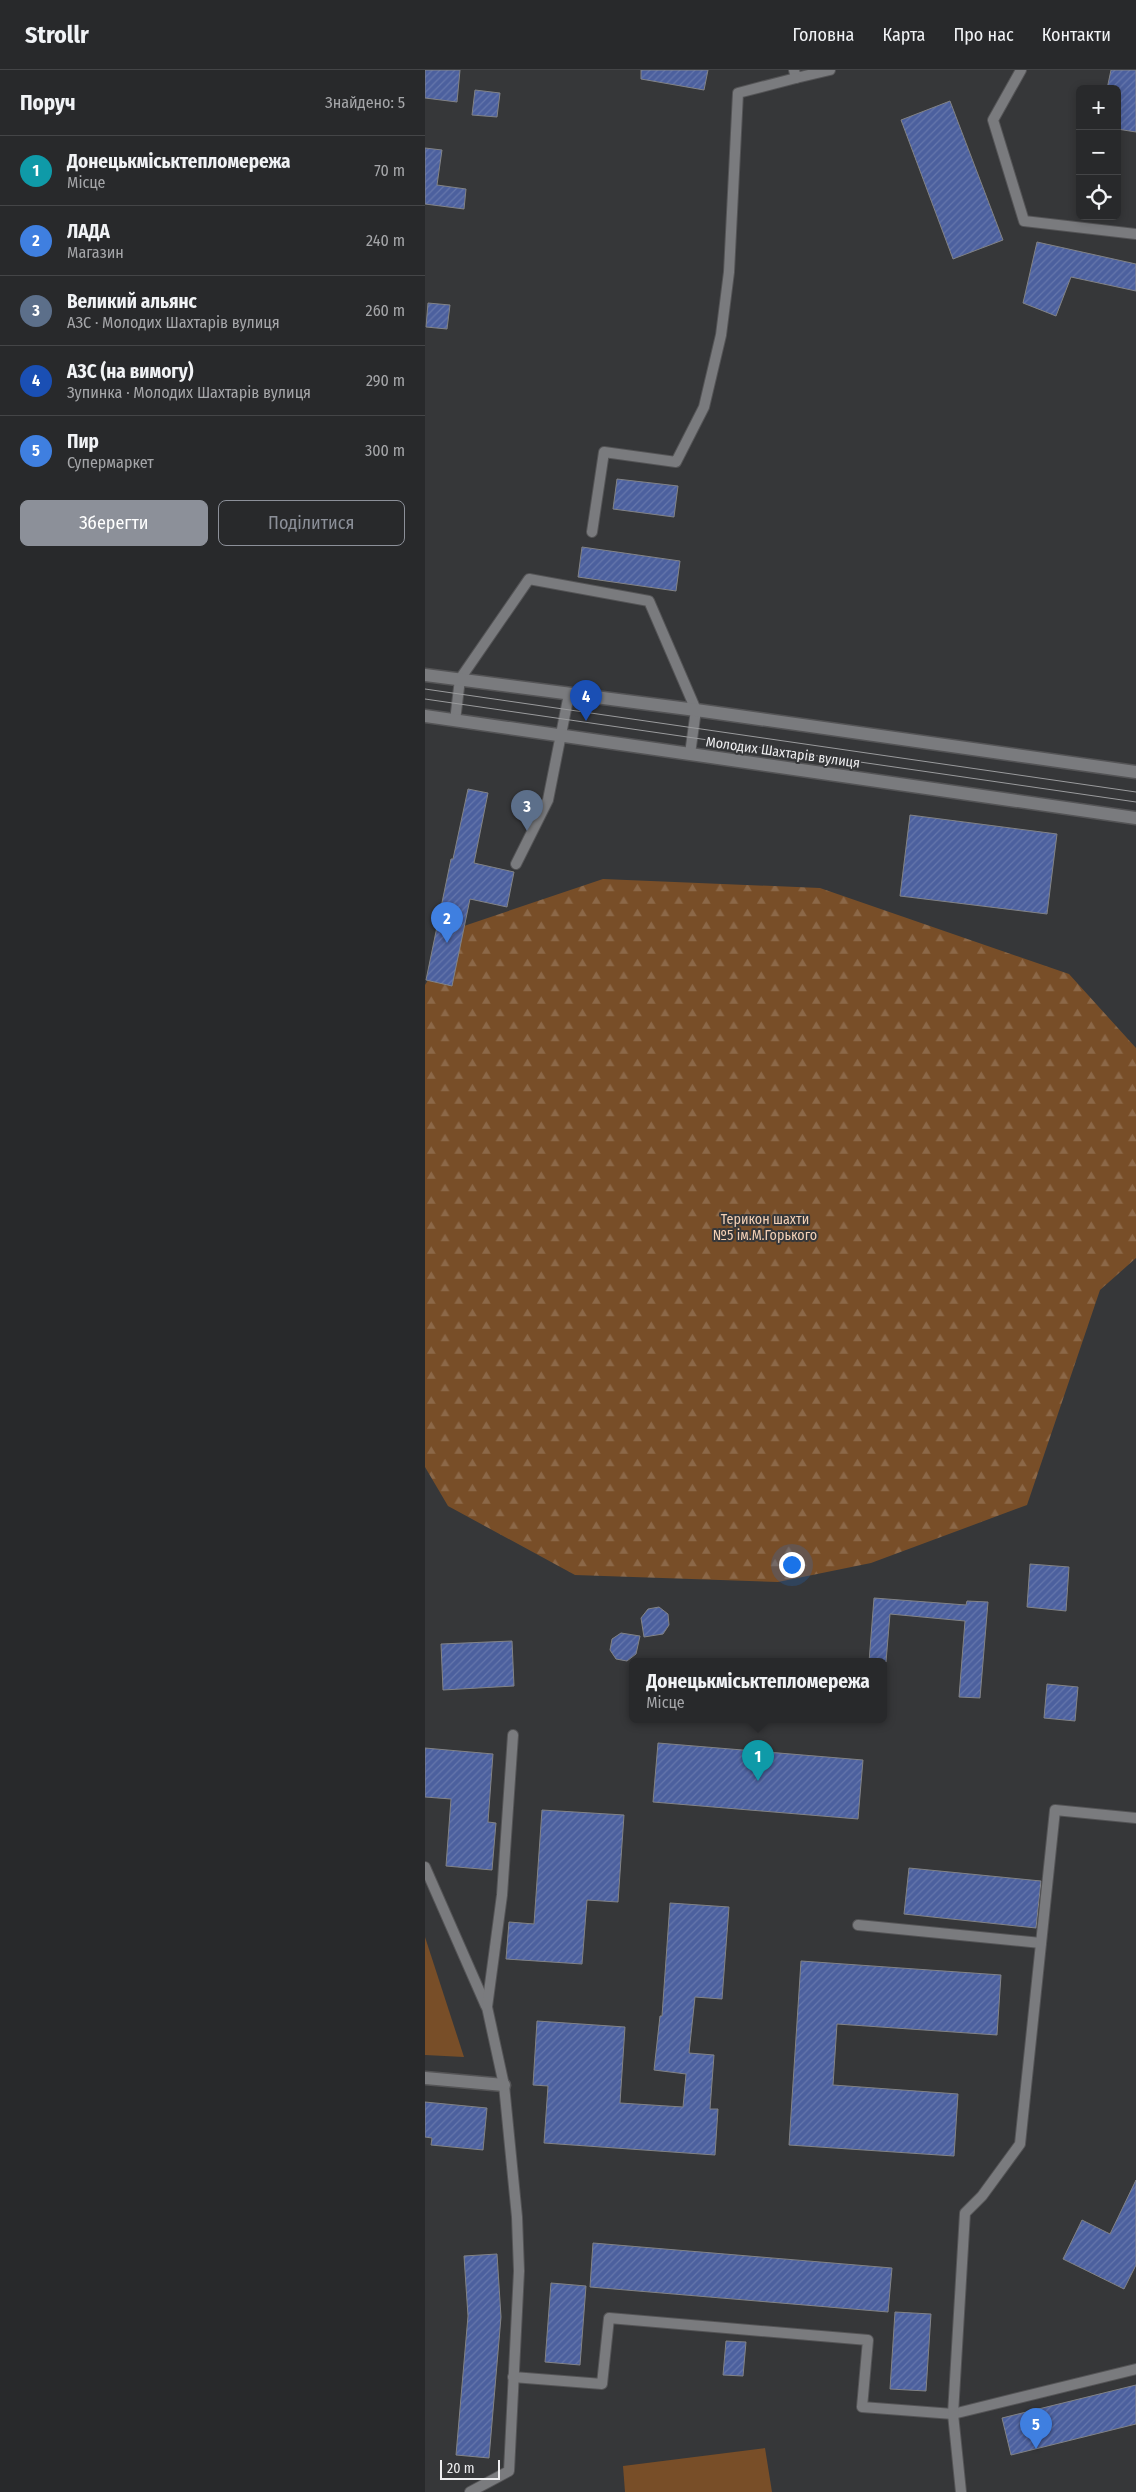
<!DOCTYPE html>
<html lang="uk">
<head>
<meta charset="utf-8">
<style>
  :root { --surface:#28292b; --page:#343537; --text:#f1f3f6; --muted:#a5a6a9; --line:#444547; --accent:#8c9099 }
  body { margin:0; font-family:"Fira Sans Condensed",sans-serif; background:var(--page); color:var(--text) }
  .controls { position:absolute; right:15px; top:15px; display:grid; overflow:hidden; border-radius:8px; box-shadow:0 2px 8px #0003 }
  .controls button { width:45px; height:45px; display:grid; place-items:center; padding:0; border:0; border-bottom:1px solid var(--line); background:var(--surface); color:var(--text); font:25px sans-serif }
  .scale { position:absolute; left:15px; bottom:12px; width:60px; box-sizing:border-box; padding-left:5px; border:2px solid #eeeef0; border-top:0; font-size:14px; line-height:18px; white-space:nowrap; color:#eeeef0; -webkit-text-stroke:4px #363739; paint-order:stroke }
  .you { position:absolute; left:366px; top:1494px; width:18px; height:18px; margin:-12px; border:4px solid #fff; border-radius:50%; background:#1a73e8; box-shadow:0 0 0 8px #1a73e833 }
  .badge { display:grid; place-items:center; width:32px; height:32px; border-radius:50%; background:var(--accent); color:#fff; font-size:16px; font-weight:700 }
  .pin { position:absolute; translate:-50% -41px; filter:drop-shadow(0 1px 2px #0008) }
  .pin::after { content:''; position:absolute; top:26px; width:18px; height:15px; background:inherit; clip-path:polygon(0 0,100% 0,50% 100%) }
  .popup { position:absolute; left:204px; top:1588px; width:258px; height:65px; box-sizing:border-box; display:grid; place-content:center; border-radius:8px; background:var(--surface); filter:drop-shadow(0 1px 4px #0005); font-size:16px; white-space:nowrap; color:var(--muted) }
  .popup b { font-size:19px; color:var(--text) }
  .popup::after { content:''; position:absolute; left:50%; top:100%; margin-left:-10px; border:10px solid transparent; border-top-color:var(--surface) }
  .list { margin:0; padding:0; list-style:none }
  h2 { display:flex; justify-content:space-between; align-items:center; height:65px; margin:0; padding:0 20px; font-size:21px }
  h2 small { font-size:16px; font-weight:400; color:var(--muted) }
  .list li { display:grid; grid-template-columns:32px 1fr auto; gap:15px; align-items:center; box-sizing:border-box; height:70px; padding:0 20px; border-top:1px solid var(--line) }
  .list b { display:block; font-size:19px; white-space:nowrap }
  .list p { margin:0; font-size:16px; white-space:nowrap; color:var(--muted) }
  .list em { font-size:16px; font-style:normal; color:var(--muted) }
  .actions { display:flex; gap:10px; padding:15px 20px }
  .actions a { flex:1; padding:11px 0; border:1px solid var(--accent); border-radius:8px; text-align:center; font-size:18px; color:var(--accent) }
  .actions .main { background:var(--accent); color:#fff }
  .icon { flex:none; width:28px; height:28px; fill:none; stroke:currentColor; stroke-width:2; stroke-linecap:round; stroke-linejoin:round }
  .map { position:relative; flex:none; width:711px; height:2422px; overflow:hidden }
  header { display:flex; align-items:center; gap:30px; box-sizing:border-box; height:70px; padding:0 25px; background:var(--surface); border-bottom:1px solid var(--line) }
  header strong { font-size:24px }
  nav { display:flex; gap:28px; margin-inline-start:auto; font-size:18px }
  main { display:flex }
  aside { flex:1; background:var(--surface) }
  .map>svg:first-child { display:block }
  .grass { fill:#784e28 }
  .forest { fill:url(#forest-firs) }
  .building { fill:url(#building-hatch); stroke:#828386 }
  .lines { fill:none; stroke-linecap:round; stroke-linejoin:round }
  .service-casing { stroke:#545456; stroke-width:12 }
  .minor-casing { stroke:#545456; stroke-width:15 }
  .secondary-casing { stroke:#545456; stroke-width:15 }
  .service { stroke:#7a7b7e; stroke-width:10 }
  .minor { stroke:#7a7b7e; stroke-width:12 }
  .secondary { stroke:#7a7b7e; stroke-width:12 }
  .tram { stroke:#9a9b9d; stroke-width:1 }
  .labels { text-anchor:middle; stroke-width:4; stroke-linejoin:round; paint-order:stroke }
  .street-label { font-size:14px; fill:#eeeef0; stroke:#363739 }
  .park-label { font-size:14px; fill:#f4d1b6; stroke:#363739 }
</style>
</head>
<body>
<header>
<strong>Strollr</strong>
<nav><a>Головна</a><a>Карта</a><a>Про нас</a><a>Контакти</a></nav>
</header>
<main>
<aside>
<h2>Поруч<small>Знайдено: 5</small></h2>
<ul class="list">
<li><span class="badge" style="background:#0f9aa8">1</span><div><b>Донецькміськтепломережа</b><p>Місце</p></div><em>70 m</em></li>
<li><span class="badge" style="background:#3f7fe0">2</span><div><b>ЛАДА</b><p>Магазин</p></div><em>240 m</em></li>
<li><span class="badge" style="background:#5c6f8a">3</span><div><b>Великий альянс</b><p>АЗС · Молодих Шахтарів вулиця</p></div><em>260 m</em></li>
<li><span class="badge" style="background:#1a4fb4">4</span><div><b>АЗС (на вимогу)</b><p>Зупинка · Молодих Шахтарів вулиця</p></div><em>290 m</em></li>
<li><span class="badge" style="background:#3f7fe0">5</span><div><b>Пир</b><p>Супермаркет</p></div><em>300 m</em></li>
</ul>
<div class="actions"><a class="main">Зберегти</a><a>Поділитися</a></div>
</aside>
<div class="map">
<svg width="711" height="2422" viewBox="0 0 711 2422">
  <defs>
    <pattern id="forest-firs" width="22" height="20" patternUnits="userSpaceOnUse" patternTransform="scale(1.25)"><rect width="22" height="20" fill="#784e28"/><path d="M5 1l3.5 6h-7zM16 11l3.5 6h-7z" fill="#8c6848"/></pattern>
    <pattern id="building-hatch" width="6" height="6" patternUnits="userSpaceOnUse" patternTransform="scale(1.25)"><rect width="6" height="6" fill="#4c609e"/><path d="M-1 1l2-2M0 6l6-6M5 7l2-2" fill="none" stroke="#6677ac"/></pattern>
  </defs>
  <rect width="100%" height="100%" fill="#363739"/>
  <!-- grass -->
  <g class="grass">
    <polygon points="0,1867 39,1987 0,1985"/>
    <polygon points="340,2378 347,2422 200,2422 198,2396"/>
  </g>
  <!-- forest -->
  <polygon class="forest" points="178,809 395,818 644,904 711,978 711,1188 675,1220 602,1435 446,1493 353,1512 150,1505 23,1436 0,1397 0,915 36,857"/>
  <!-- building -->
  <g class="building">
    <polygon points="0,0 35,0 32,32 0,28"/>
    <polygon points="216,0 283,0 279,20 216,9"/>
    <polygon points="686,0 711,0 711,62 692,59 692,19 682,19"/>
    <polygon points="50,20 75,23 72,47 47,45"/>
    <polygon points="525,31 578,170 528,189 476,50"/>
    <polygon points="0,78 17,80 12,115 41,119 39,139 0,134"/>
    <polygon points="612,172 711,194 711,221 646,207 631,246 598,233"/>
    <polygon points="3,233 25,235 22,259 1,257"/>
    <polygon points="192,409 253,416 249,447 188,439"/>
    <polygon points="157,477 255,491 251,521 153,507"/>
    <polygon points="43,719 63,723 49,793 89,802 82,837 45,829 27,916 1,910 26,789 28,789"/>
    <polygon points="485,745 632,764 622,844 475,826"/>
    <polygon points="605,1494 644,1497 641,1541 602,1537"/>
    <polygon points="449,1528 541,1535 542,1531 563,1532 555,1628 534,1627 540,1551 465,1544 461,1592 444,1592"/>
    <polygon points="234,1537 243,1544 244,1555 238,1564 219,1567 216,1548 223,1539"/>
    <polygon points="196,1563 215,1566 211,1584 202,1591 191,1589 185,1580 187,1569"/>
    <polygon points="87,1571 89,1616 18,1620 16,1574"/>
    <polygon points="622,1614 653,1617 650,1651 619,1648"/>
    <polygon points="233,1673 438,1690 433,1749 228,1732"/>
    <polygon points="0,1678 68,1684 63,1752 71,1753 67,1800 21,1796 26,1729 0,1727"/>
    <polygon points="117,1740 199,1745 193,1832 162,1830 157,1894 81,1889 84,1852 109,1854"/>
    <polygon points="484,1798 616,1811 611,1858 479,1844"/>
    <polygon points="245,1833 304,1837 297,1929 270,1927 264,1983 289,1985 285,2039 293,2039 290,2085 119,2073 123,2016 108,2015 112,1951 200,1957 195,2033 258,2037 261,2004 229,2000 235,1946 237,1946"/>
    <polygon points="376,1891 576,1905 572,1965 412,1954 408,2015 533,2024 529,2086 364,2075"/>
    <polygon points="0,2032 62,2038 58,2080 6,2075 7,2068 0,2067"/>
    <polygon points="711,2110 711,2195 699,2219 638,2189 657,2150 685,2164"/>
    <polygon points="168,2173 467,2198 463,2242 165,2217"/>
    <polygon points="72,2184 76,2247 64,2388 31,2385 43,2246 39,2186"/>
    <polygon points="126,2213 161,2216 155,2295 120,2292"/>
    <polygon points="470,2242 506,2244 501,2321 465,2319"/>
    <polygon points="301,2271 321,2272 318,2306 298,2305"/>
    <polygon points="711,2315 711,2354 586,2385 577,2348"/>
  </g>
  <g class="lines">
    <!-- service casing -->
    <g class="service-casing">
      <g id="service">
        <polyline points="369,0 371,8 405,0"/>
        <polyline points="596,0 568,50 599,151 711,164"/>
        <polyline points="167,462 179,382 251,392 279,337 296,265 304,202 313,23 371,8"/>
        <polyline points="30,651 35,609 104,509 224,531 271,640 265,684"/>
        <polyline points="91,794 123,730 144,624"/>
        <polyline points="0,1797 61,1936"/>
        <polyline points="433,1855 616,1873"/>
        <polyline points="88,2307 177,2314 184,2248 443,2270 437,2337 528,2344 711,2299"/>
        <polyline points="45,2422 84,2401 94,2201 92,2147 79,2015 62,1937 77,1825 88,1665"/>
        <polyline points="536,2422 528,2344 540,2143 557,2126 595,2074 630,1740 711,1748"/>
      </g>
    </g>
    <!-- minor casing -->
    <g class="minor-casing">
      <polyline id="minor" points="0,2008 79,2015"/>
    </g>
    <!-- secondary casing -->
    <g class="secondary-casing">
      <g id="secondary">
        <polyline points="0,605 271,640 711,702"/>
        <polyline points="0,646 711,748"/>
      </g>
    </g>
    <!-- service -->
    <use href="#service" class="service"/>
    <!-- minor -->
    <use href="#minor" class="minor"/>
    <!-- secondary -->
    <use href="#secondary" class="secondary"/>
    <!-- tram -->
    <g class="tram">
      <polyline points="0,619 711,722"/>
      <polyline points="0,629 711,732"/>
    </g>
  </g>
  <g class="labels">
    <!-- street labels -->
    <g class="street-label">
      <text transform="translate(358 682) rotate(8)" y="5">Молодих Шахтарів вулиця</text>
    </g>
    <!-- park labels -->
    <g class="park-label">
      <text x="340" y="1154">Терикон шахти<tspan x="340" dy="16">№5 ім.М.Горького</tspan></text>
    </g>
  </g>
</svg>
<div class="controls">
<button>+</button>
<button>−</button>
<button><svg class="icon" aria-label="locate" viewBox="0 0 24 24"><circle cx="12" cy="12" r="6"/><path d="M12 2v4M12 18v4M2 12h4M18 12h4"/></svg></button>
</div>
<div class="scale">20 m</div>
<div class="you"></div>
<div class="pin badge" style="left:333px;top:1711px;background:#0f9aa8">1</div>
<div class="popup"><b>Донецькміськтепломережа</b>Місце</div>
<div class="pin badge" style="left:22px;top:873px;background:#3f7fe0">2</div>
<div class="pin badge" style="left:102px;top:761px;background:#5c6f8a">3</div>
<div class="pin badge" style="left:161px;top:651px;background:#1a4fb4">4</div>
<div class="pin badge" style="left:611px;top:2379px;background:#3f7fe0">5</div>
</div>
</main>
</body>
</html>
